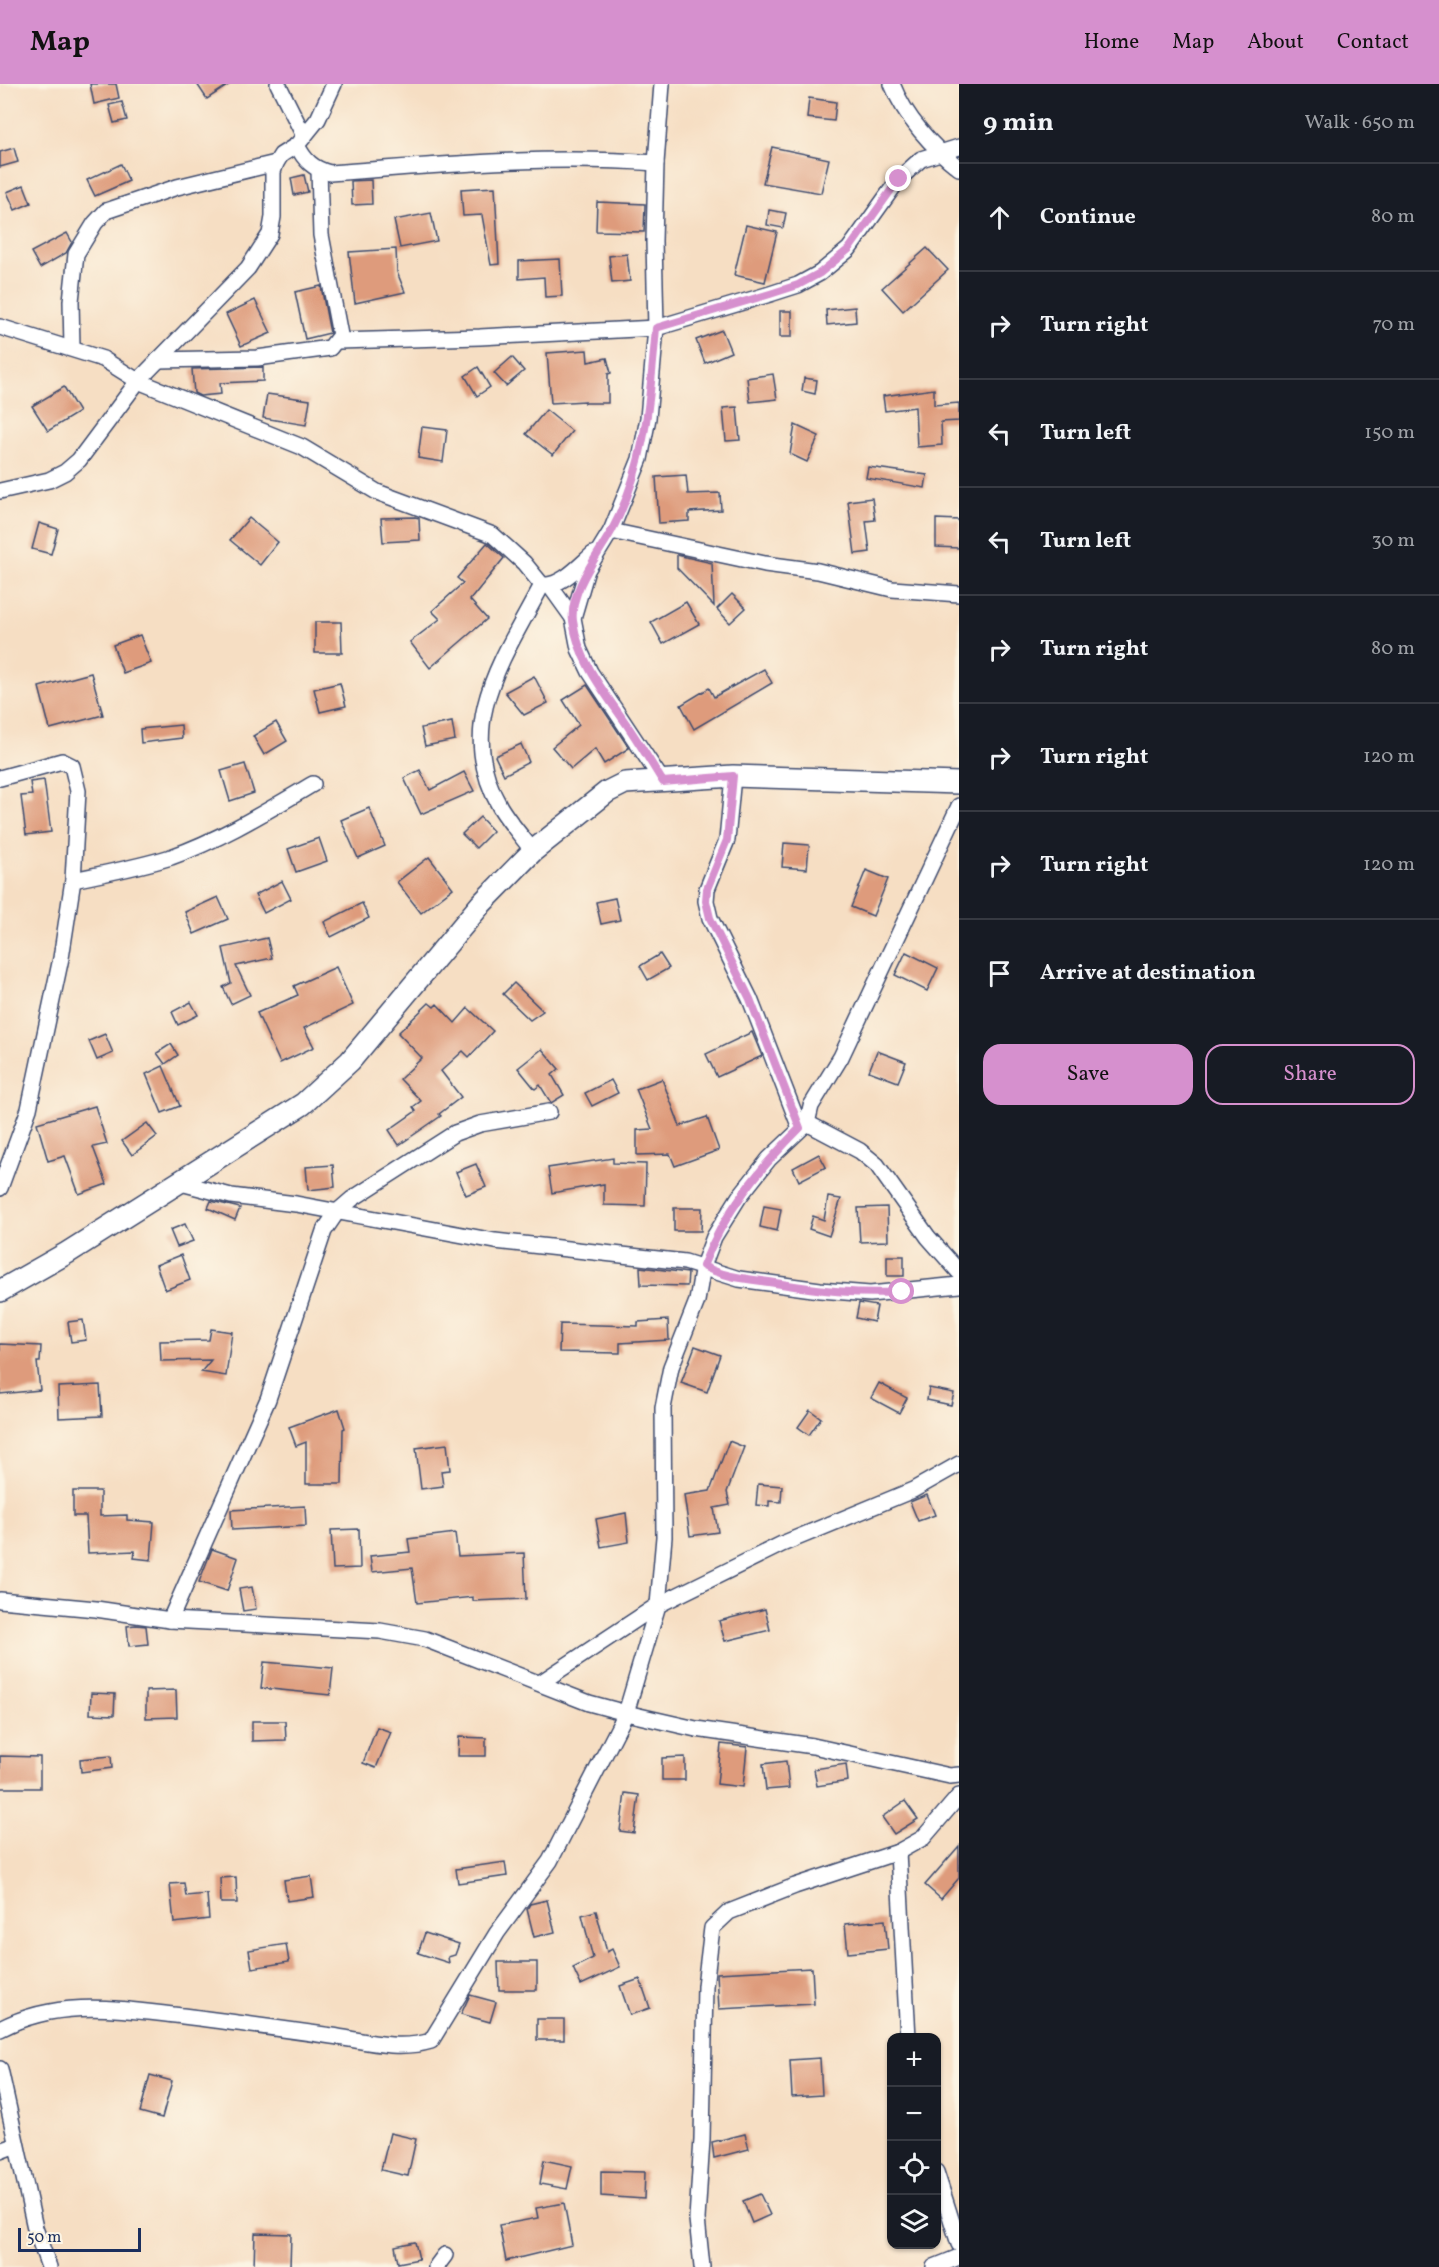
<!DOCTYPE html>
<html lang="en">
<head>
<meta charset="utf-8">
<style>
  :root { --surface:#171b24; --page:#20242c; --text:#f1f3f6; --muted:#9ea1a6; --line:#363941; --accent:#d690ce }
  body { margin:0; font-family:Vollkorn,serif; background:var(--page); color:var(--text) }
  .controls { position:absolute; right:18px; bottom:18px; display:grid; overflow:hidden; border-radius:12px; box-shadow:0 2px 4px #0004 }
  .controls button { width:54px; height:54px; display:grid; place-items:center; padding:0; border:0; border-bottom:2px solid var(--line); background:var(--surface); color:var(--text); font:30px sans-serif }
  .scale { position:absolute; left:18px; bottom:15px; width:123px; box-sizing:border-box; padding-left:6px; border:3px solid #1b2f5e; border-top:0; font-size:16px; line-height:21px; white-space:nowrap; color:#1b2f5e; -webkit-text-stroke:4px #fcf5e5; paint-order:stroke }
  .stop { position:absolute; width:18px; height:18px; margin:-14px; border:4px solid #d690ce; border-radius:50%; background:#fff }
  .stop.end { background:#d690ce; border-color:#fff; box-shadow:0 2px 6px #0008 }
  .list { margin:0; padding:0; list-style:none }
  h2 { display:flex; justify-content:space-between; align-items:center; height:78px; margin:0; padding:0 24px; font-size:26px }
  h2 small { font-size:20px; font-weight:400; color:var(--muted) }
  .list li { display:grid; grid-template-columns:39px 1fr auto; gap:18px; align-items:center; box-sizing:border-box; height:108px; padding:0 24px; border-top:2px solid var(--line) }
  .list b { display:block; font-size:22px; white-space:nowrap }
  .list em { font-size:20px; font-style:normal; color:var(--muted) }
  .actions { display:flex; gap:12px; padding:18px 24px }
  .actions a { flex:1; padding:14px 0; border:2px solid var(--accent); border-radius:18px; text-align:center; font-size:21px; color:var(--accent) }
  .actions .main { background:var(--accent); color:#111 }
  .icon { flex:none; width:33px; height:33px; fill:none; stroke:currentColor; stroke-width:2; stroke-linecap:round; stroke-linejoin:round }
  .map { position:relative; flex:none; width:959px; height:2183px; overflow:hidden }
  header { display:flex; align-items:center; gap:36px; box-sizing:border-box; height:84px; padding:0 30px; background:var(--accent); color:#111 }
  header strong { font-size:28px }
  nav { display:flex; gap:33px; margin-inline-start:auto; font-size:21px }
  main { display:flex }
  aside { flex:1; background:var(--surface) }
  .map>svg:first-child { display:block }
  .building { fill:#de9b7c }
  .lines { fill:none; stroke-linecap:round; stroke-linejoin:round }
  .street-casing { stroke:#3c496d; stroke-width:18 }
  .secondary-casing { stroke:#3c496d; stroke-width:24 }
  .street { stroke:#fff; stroke-width:15 }
  .secondary { stroke:#fff; stroke-width:21 }
  .route { stroke:#d690ce; stroke-width:8 }
</style>
</head>
<body>
<header>
<strong>Map</strong>
<nav><a>Home</a><a>Map</a><a>About</a><a>Contact</a></nav>
</header>
<main>
<div class="map">
<svg width="959" height="2183" viewBox="0 0 959 2183">
  <rect width="100%" height="100%" fill="#fcf5e5"/>
  <filter id="ink" filterUnits="userSpaceOnUse"><feTurbulence type="fractalNoise" baseFrequency=".0167" numOctaves="2"/><feDisplacementMap in="SourceGraphic" scale="12" xChannelSelector="R" yChannelSelector="G"/><feConvolveMatrix kernelMatrix="1 2 1 2 8 2 1 2 1" color-interpolation-filters="sRGB"/></filter>
  <filter id="wash" filterUnits="userSpaceOnUse"><feTurbulence type="fractalNoise" baseFrequency=".008" numOctaves="4" result="noise"/><feDisplacementMap in="SourceGraphic" scale="24" xChannelSelector="R" yChannelSelector="G"/><feGaussianBlur stdDeviation="1.35" result="paint"/><feColorMatrix in="noise" values="0 0 0 0 0 0 0 0 0 0 0 0 0 0 0 0 0 1.4 0 .05"/><feComposite in="paint" operator="in"/></filter>
  <g filter="url(#wash)">
    <rect width="100%" height="100%" fill="#f6dec3"/>
    <g id="blocks">
      <!-- building -->
      <g class="building">
        <polygon points="90,0 116,0 119,14 94,20"/>
        <polygon points="197,0 230,0 207,15"/>
        <polygon points="809,14 836,18 834,37 807,34"/>
        <polygon points="122,18 127,36 114,39 109,21"/>
        <polygon points="772,63 829,75 821,109 763,99"/>
        <polygon points="14,64 18,78 0,83 0,68"/>
        <polygon points="121,80 129,97 95,112 87,96"/>
        <polygon points="304,91 308,108 294,111 291,94"/>
        <polygon points="371,96 372,120 352,121 351,97"/>
        <polygon points="24,101 31,119 15,126 7,108"/>
        <polygon points="495,103 499,180 491,181 482,131 463,132 461,105"/>
        <polygon points="597,118 645,120 644,148 596,147"/>
        <polygon points="769,126 786,129 783,144 767,141"/>
        <polygon points="431,129 437,157 400,164 394,136"/>
        <polygon points="746,141 777,148 765,198 734,191"/>
        <polygon points="67,149 72,158 66,169 40,184 31,168"/>
        <polygon points="927,164 948,186 903,227 882,204"/>
        <polygon points="396,165 397,188 405,208 355,219 349,168"/>
        <polygon points="627,170 630,197 612,199 609,172"/>
        <polygon points="560,175 562,212 545,213 544,193 519,195 519,177"/>
        <polygon points="321,202 330,249 305,255 295,208"/>
        <polygon points="255,216 271,249 241,262 226,230"/>
        <polygon points="855,223 856,238 827,241 826,226"/>
        <rect x="780" y="227" width="12" height="26"/>
        <polygon points="722,246 731,268 705,279 696,256"/>
        <polygon points="587,266 588,278 607,274 611,289 608,290 608,319 585,319 585,317 551,319 547,269"/>
        <polygon points="512,273 524,287 506,302 494,289"/>
        <polygon points="263,283 263,297 220,299 221,310 200,312 194,309 192,285"/>
        <polygon points="478,283 490,303 477,312 465,292"/>
        <polygon points="773,290 777,315 750,318 747,294"/>
        <polygon points="804,294 817,296 815,310 802,307"/>
        <polygon points="64,303 79,328 48,347 32,322"/>
        <polygon points="934,305 934,321 959,319 959,337 941,338 942,361 917,363 915,323 885,327 883,312"/>
        <polygon points="267,310 310,316 306,341 263,334"/>
        <polygon points="737,323 740,356 726,357 723,324"/>
        <polygon points="546,326 572,347 553,371 526,350"/>
        <polygon points="795,341 819,352 807,378 790,370"/>
        <polygon points="422,343 447,346 443,378 418,374"/>
        <polygon points="868,383 927,391 925,404 866,394"/>
        <polygon points="686,391 688,410 720,409 721,426 689,428 689,437 659,439 656,393"/>
        <polygon points="872,414 875,436 866,437 870,468 855,470 848,417"/>
        <polygon points="415,433 419,434 420,456 383,458 381,434"/>
        <polygon points="249,434 278,458 260,481 230,456"/>
        <polygon points="936,435 959,436 959,464 936,463"/>
        <polygon points="39,439 58,445 51,470 32,465"/>
        <polygon points="487,459 504,474 470,516 487,535 430,584 410,558 440,535 432,527 463,499 457,494"/>
        <polygon points="677,471 712,479 714,522 677,484"/>
        <polygon points="732,510 746,524 730,539 717,525"/>
        <polygon points="686,518 699,540 663,560 651,538"/>
        <polygon points="315,538 341,538 342,569 315,569"/>
        <polygon points="140,551 151,579 123,589 113,561"/>
        <polygon points="764,585 772,599 694,645 681,621 709,604 714,613"/>
        <polygon points="91,589 103,631 50,645 39,603"/>
        <polygon points="534,592 548,619 524,631 505,608"/>
        <polygon points="340,599 346,622 320,628 314,605"/>
        <polygon points="587,601 629,664 604,680 595,665 571,685 552,663 579,641 563,616"/>
        <polygon points="276,638 287,657 264,671 253,652"/>
        <polygon points="452,638 455,656 425,662 421,644"/>
        <polygon points="181,641 182,654 141,659 140,645"/>
        <polygon points="521,660 529,678 504,691 495,672"/>
        <polygon points="245,680 254,709 230,717 221,687"/>
        <polygon points="420,686 430,706 464,688 474,707 421,730 404,694"/>
        <polygon points="44,696 51,748 26,751 21,712 32,711 30,698"/>
        <polygon points="369,724 385,762 358,774 341,736"/>
        <polygon points="480,733 493,747 476,764 462,750"/>
        <polygon points="319,754 327,777 296,788 288,765"/>
        <polygon points="784,759 809,761 807,785 782,783"/>
        <polygon points="429,773 453,804 421,829 397,798"/>
        <polygon points="866,786 888,795 873,832 851,823"/>
        <polygon points="282,797 291,815 264,829 255,811"/>
        <polygon points="218,813 228,835 194,850 185,828"/>
        <polygon points="615,814 620,836 601,840 596,818"/>
        <polygon points="362,819 369,834 331,853 324,838"/>
        <polygon points="267,854 272,874 236,882 250,911 231,920 223,903 231,899 223,864"/>
        <polygon points="906,868 938,884 927,907 895,891"/>
        <polygon points="660,870 669,884 648,896 640,882"/>
        <polygon points="336,883 353,921 304,944 314,963 280,979 257,929 298,911 294,902"/>
        <polygon points="514,899 543,927 530,936 503,910"/>
        <polygon points="191,918 198,931 178,941 172,928"/>
        <polygon points="429,919 434,923 437,920 455,939 468,924 493,947 469,973 463,967 441,987 461,1013 439,1030 441,1032 399,1061 389,1046 416,1027 413,1023 421,1017 400,995 422,974 398,949"/>
        <polygon points="752,948 762,972 717,993 706,970"/>
        <polygon points="105,950 113,969 97,976 89,957"/>
        <polygon points="171,960 178,971 165,980 157,969"/>
        <polygon points="542,965 559,985 552,991 564,1011 551,1019 540,1001 535,1005 518,984"/>
        <polygon points="877,967 906,978 898,998 869,987"/>
        <polygon points="163,982 180,1022 162,1029 146,990"/>
        <polygon points="662,995 680,1042 707,1033 719,1066 675,1082 670,1070 637,1071 637,1046 652,1045 636,1005"/>
        <polygon points="611,996 618,1009 592,1022 585,1009"/>
        <polygon points="95,1022 107,1060 93,1063 107,1100 79,1110 65,1072 48,1077 37,1039"/>
        <polygon points="147,1039 157,1052 132,1071 122,1057"/>
        <polygon points="819,1070 826,1083 799,1097 793,1084"/>
        <polygon points="613,1074 613,1079 646,1080 645,1122 604,1121 604,1100 552,1109 548,1084"/>
        <polygon points="476,1080 486,1103 466,1111 456,1088"/>
        <polygon points="333,1081 335,1103 308,1106 306,1083"/>
        <polygon points="828,1113 841,1115 829,1152 809,1145 813,1132 824,1136"/>
        <polygon points="211,1117 240,1124 235,1136 208,1124"/>
        <polygon points="764,1122 781,1125 777,1147 760,1143"/>
        <polygon points="887,1123 888,1157 860,1158 858,1124"/>
        <polygon points="674,1124 702,1124 701,1147 674,1147"/>
        <polygon points="185,1140 193,1157 177,1163 170,1146"/>
        <polygon points="181,1171 190,1196 165,1206 156,1181"/>
        <rect x="887" y="1172" width="17" height="20"/>
        <polygon points="640,1183 688,1189 687,1202 641,1201"/>
        <polygon points="859,1219 877,1222 874,1238 856,1234"/>
        <polygon points="83,1236 86,1256 71,1258 68,1238"/>
        <polygon points="668,1236 669,1256 620,1259 620,1269 559,1268 560,1240 638,1242 638,1238"/>
        <polygon points="211,1245 232,1248 226,1292 201,1288 211,1276 161,1277 160,1257 209,1256"/>
        <polygon points="0,1260 41,1262 40,1278 37,1278 40,1306 0,1310"/>
        <polygon points="695,1262 720,1271 707,1308 681,1299"/>
        <polygon points="879,1299 907,1314 899,1329 871,1314"/>
        <polygon points="100,1301 102,1332 59,1334 58,1303"/>
        <polygon points="929,1304 954,1309 951,1321 927,1316"/>
        <polygon points="339,1325 345,1344 343,1345 342,1400 306,1400 306,1358 296,1362 289,1343"/>
        <polygon points="810,1326 821,1334 809,1351 798,1343"/>
        <polygon points="729,1357 744,1363 727,1408 730,1421 714,1424 718,1448 690,1452 684,1411 710,1407"/>
        <polygon points="447,1360 450,1386 441,1387 443,1402 421,1405 416,1364"/>
        <polygon points="758,1400 782,1402 781,1418 769,1417 769,1422 756,1421"/>
        <polygon points="73,1407 100,1407 100,1432 127,1431 127,1436 154,1438 151,1476 134,1474 135,1467 88,1469 86,1432 73,1432"/>
        <polygon points="927,1411 935,1431 918,1437 910,1418"/>
        <polygon points="305,1422 306,1442 232,1446 231,1426"/>
        <polygon points="626,1429 629,1458 601,1463 596,1435"/>
        <polygon points="359,1445 360,1484 333,1485 331,1446"/>
        <polygon points="455,1449 458,1472 524,1469 526,1515 473,1517 473,1513 417,1519 412,1484 372,1488 370,1472 410,1468 408,1455"/>
        <polygon points="212,1465 238,1474 227,1507 199,1498"/>
        <polygon points="252,1503 256,1525 243,1527 239,1505"/>
        <polygon points="765,1525 770,1546 725,1557 719,1537"/>
        <polygon points="136,1541 146,1542 148,1560 129,1562 127,1542"/>
        <polygon points="264,1578 333,1584 330,1611 261,1604"/>
        <polygon points="176,1606 177,1633 146,1634 146,1607"/>
        <polygon points="91,1609 115,1610 114,1631 90,1630"/>
        <polygon points="252,1637 285,1637 286,1656 252,1657"/>
        <polygon points="377,1643 391,1648 376,1684 363,1679"/>
        <polygon points="459,1653 486,1654 486,1672 458,1672"/>
        <polygon points="721,1660 747,1663 743,1703 717,1700"/>
        <polygon points="0,1672 40,1673 40,1704 0,1704"/>
        <polygon points="111,1672 112,1684 81,1688 80,1675"/>
        <polygon points="685,1673 685,1696 662,1696 662,1674"/>
        <polygon points="786,1677 789,1704 766,1706 763,1680"/>
        <polygon points="846,1680 848,1697 817,1702 814,1685"/>
        <polygon points="625,1709 639,1711 634,1749 620,1747"/>
        <polygon points="905,1717 918,1735 894,1750 882,1733"/>
        <polygon points="959,1762 959,1794 941,1815 925,1801"/>
        <polygon points="505,1778 507,1792 458,1799 456,1785"/>
        <polygon points="311,1792 314,1813 287,1817 284,1796"/>
        <polygon points="236,1793 237,1819 221,1819 220,1794"/>
        <polygon points="184,1799 186,1812 207,1810 209,1835 174,1839 170,1800"/>
        <polygon points="547,1816 555,1848 534,1853 527,1825 530,1820"/>
        <polygon points="596,1827 607,1868 612,1865 620,1883 581,1901 573,1884 593,1874 582,1831"/>
        <polygon points="885,1836 888,1865 848,1869 845,1840"/>
        <polygon points="425,1849 459,1860 455,1871 448,1873 449,1879 418,1869"/>
        <polygon points="286,1860 289,1878 252,1884 249,1866"/>
        <polygon points="498,1878 537,1878 537,1906 499,1906"/>
        <polygon points="812,1884 814,1920 719,1925 717,1889"/>
        <polygon points="640,1895 650,1924 630,1931 620,1902"/>
        <polygon points="470,1911 496,1918 490,1938 461,1930"/>
        <rect x="537" y="1935" width="27" height="21"/>
        <polygon points="820,1974 822,2011 792,2013 790,1976"/>
        <polygon points="150,1991 172,1997 162,2034 140,2028"/>
        <polygon points="390,2049 416,2055 408,2092 381,2086"/>
        <polygon points="745,2050 749,2065 714,2074 712,2058"/>
        <polygon points="544,2076 572,2082 567,2105 540,2100"/>
        <polygon points="601,2087 645,2088 644,2115 601,2112"/>
        <polygon points="760,2110 770,2131 752,2139 743,2117"/>
        <polygon points="564,2119 572,2161 506,2177 499,2141 538,2134 536,2124"/>
        <polygon points="255,2149 291,2150 290,2183 254,2183"/>
        <polygon points="415,2158 419,2175 398,2179 395,2162"/>
      </g>
    </g>
  </g>
  <g filter="url(#ink)">
    <use href="#blocks" fill-opacity="0" stroke="#3c496d" stroke-width="1.5"/>
    <g class="lines">
      <!-- street casing -->
      <g class="street-casing">
        <g id="street">
          <polyline points="278,0 304,52"/>
          <polyline points="662,0 656,79 654,157 656,244 648,334 640,375 611,447 587,486 573,534 579,565 590,588 663,698"/>
          <path d="M 892,0 C 905,33 932,63 959,84"/>
          <path d="M 297,61 C 304,76 313,85 330,89 C 439,81 547,71 656,79"/>
          <path d="M 0,243 L 103,275 L 138,297 L 302,363 L 377,408 L 493,451 L 524,479 L 542,501 C 561,503 579,482 593,470"/>
          <polyline points="338,257 480,253 656,244 770,210 798,201 820,189 849,165 899,95 921,75 959,63"/>
          <polyline points="72,264 71,217 76,170 95,139 106,127 177,103 276,79"/>
          <polyline points="158,276 257,274 330,264 340,251 321,151 319,86"/>
          <polyline points="0,407 49,396 65,388 79,376 138,297 248,184 270,150 273,133 273,88 276,79 281,71 297,61 318,35 334,0"/>
          <polyline points="611,447 765,480 818,487 892,505 959,510"/>
          <polyline points="550,502 573,534"/>
          <polyline points="733,692 727,756 707,805 706,817 710,834 750,915 800,1044"/>
          <polyline points="0,694 62,677 72,682 78,707 73,796 61,874 29,1025 0,1104"/>
          <path d="M 533,767 C 522,753 509,738 500,723 C 453,641 504,573 542,501"/>
          <path d="M 73,796 C 106,789 139,783 171,773 C 222,755 267,727 313,700"/>
          <polyline points="807,1039 860,1067 877,1081 928,1153 959,1188"/>
          <polyline points="177,1098 231,1112 296,1120 495,1157 685,1178 739,1195 820,1206 870,1210 959,1201"/>
          <polyline points="0,1516 96,1525 170,1536 380,1547 425,1555 589,1619 626,1629 696,1645 813,1662 950,1692 959,1691"/>
          <polyline points="170,1536 268,1315 324,1147 337,1128 352,1115 455,1049 480,1040 549,1028"/>
          <polyline points="540,1599 658,1521 782,1460 913,1406 959,1380"/>
          <polyline points="898,1768 908,1954"/>
          <path d="M 0,1945 C 59,1914 119,1925 183,1932 C 232,1938 282,1945 332,1952 C 365,1957 398,1967 431,1957 L 497,1849 L 550,1777 L 626,1629 L 658,1521 L 664,1453 L 663,1324 L 671,1283 L 697,1217 L 703,1182 L 714,1153 L 739,1113 L 769,1075 L 807,1039 L 811,1022 L 841,973 L 959,722"/>
          <polyline points="0,1985 35,2144 49,2183"/>
          <polyline points="0,2067 16,2061"/>
          <polyline points="936,2088 959,2160"/>
          <polyline points="436,2183 445,2171"/>
          <polyline points="702,2183 697,2135 702,2055 705,1902 712,1844 729,1828 795,1802 898,1768 923,1754 959,1712"/>
          <polyline points="934,2183 959,2173"/>
        </g>
      </g>
      <!-- secondary casing -->
      <g class="secondary-casing">
        <polyline id="secondary" points="0,1207 67,1169 303,1020 350,977 481,820 533,767 607,708 625,699 733,692 959,699"/>
      </g>
      <!-- street -->
      <use href="#street" class="street"/>
      <!-- secondary -->
      <use href="#secondary" class="secondary"/>
    </g>
  </g>
  <g class="lines" filter="url(#ink)">
    <!-- route -->
    <path class="route" d="M 899,95 L 849,165 L 820,189 L 798,201 L 770,210 L 656,244 C 650,314 646,382 612,446 C 599,470 569,507 573,537 C 579,579 606,610 629,644 C 641,662 652,680 663,698 L 733,692 L 727,756 L 707,805 L 706,817 L 710,834 L 750,915 L 800,1044 C 759,1085 724,1128 703,1182 C 726,1194 750,1195 775,1199 C 818,1206 858,1211 902,1208"/>
  </g>
</svg>
<div class="controls">
<button>+</button>
<button>−</button>
<button><svg class="icon" aria-label="locate" viewBox="0 0 24 24"><circle cx="12" cy="12" r="6"/><path d="M12 2v4M12 18v4M2 12h4M18 12h4"/></svg></button>
<button><svg class="icon" aria-label="layers" viewBox="0 0 24 24"><path d="M12 4l9 5-9 5-9-5zM3 14l9 5 9-5"/></svg></button>
</div>
<div class="scale">50 m</div>
<div class="stop" style="left:902px;top:1208px"></div>
<div class="stop end" style="left:899px;top:95px"></div>
</div>
<aside>
<h2>9 min<small>Walk · 650 m</small></h2>
<ul class="list">
<li><svg class="icon" aria-label="ahead" viewBox="0 0 24 24"><path d="M12 20V5M6 11l6-6 6 6"/></svg><div><b>Continue</b></div><em>80 m</em></li>
<li><svg class="icon" aria-label="right" viewBox="0 0 24 24"><path d="M7 20v-9h11M14 6l5 5-5 5"/></svg><div><b>Turn right</b></div><em>70 m</em></li>
<li><svg class="icon" aria-label="left" viewBox="0 0 24 24"><path d="M17 20v-9H6M10 6l-5 5 5 5"/></svg><div><b>Turn left</b></div><em>150 m</em></li>
<li><svg class="icon" aria-label="left" viewBox="0 0 24 24"><path d="M17 20v-9H6M10 6l-5 5 5 5"/></svg><div><b>Turn left</b></div><em>30 m</em></li>
<li><svg class="icon" aria-label="right" viewBox="0 0 24 24"><path d="M7 20v-9h11M14 6l5 5-5 5"/></svg><div><b>Turn right</b></div><em>80 m</em></li>
<li><svg class="icon" aria-label="right" viewBox="0 0 24 24"><path d="M7 20v-9h11M14 6l5 5-5 5"/></svg><div><b>Turn right</b></div><em>120 m</em></li>
<li><svg class="icon" aria-label="right" viewBox="0 0 24 24"><path d="M7 20v-9h11M14 6l5 5-5 5"/></svg><div><b>Turn right</b></div><em>120 m</em></li>
<li><svg class="icon" aria-label="arrive" viewBox="0 0 24 24"><path d="M6 21V4h12l-3 4 3 4H6"/></svg><div><b>Arrive at destination</b></div></li>
</ul>
<div class="actions"><a class="main">Save</a><a>Share</a></div>
</aside>
</main>
</body>
</html>
